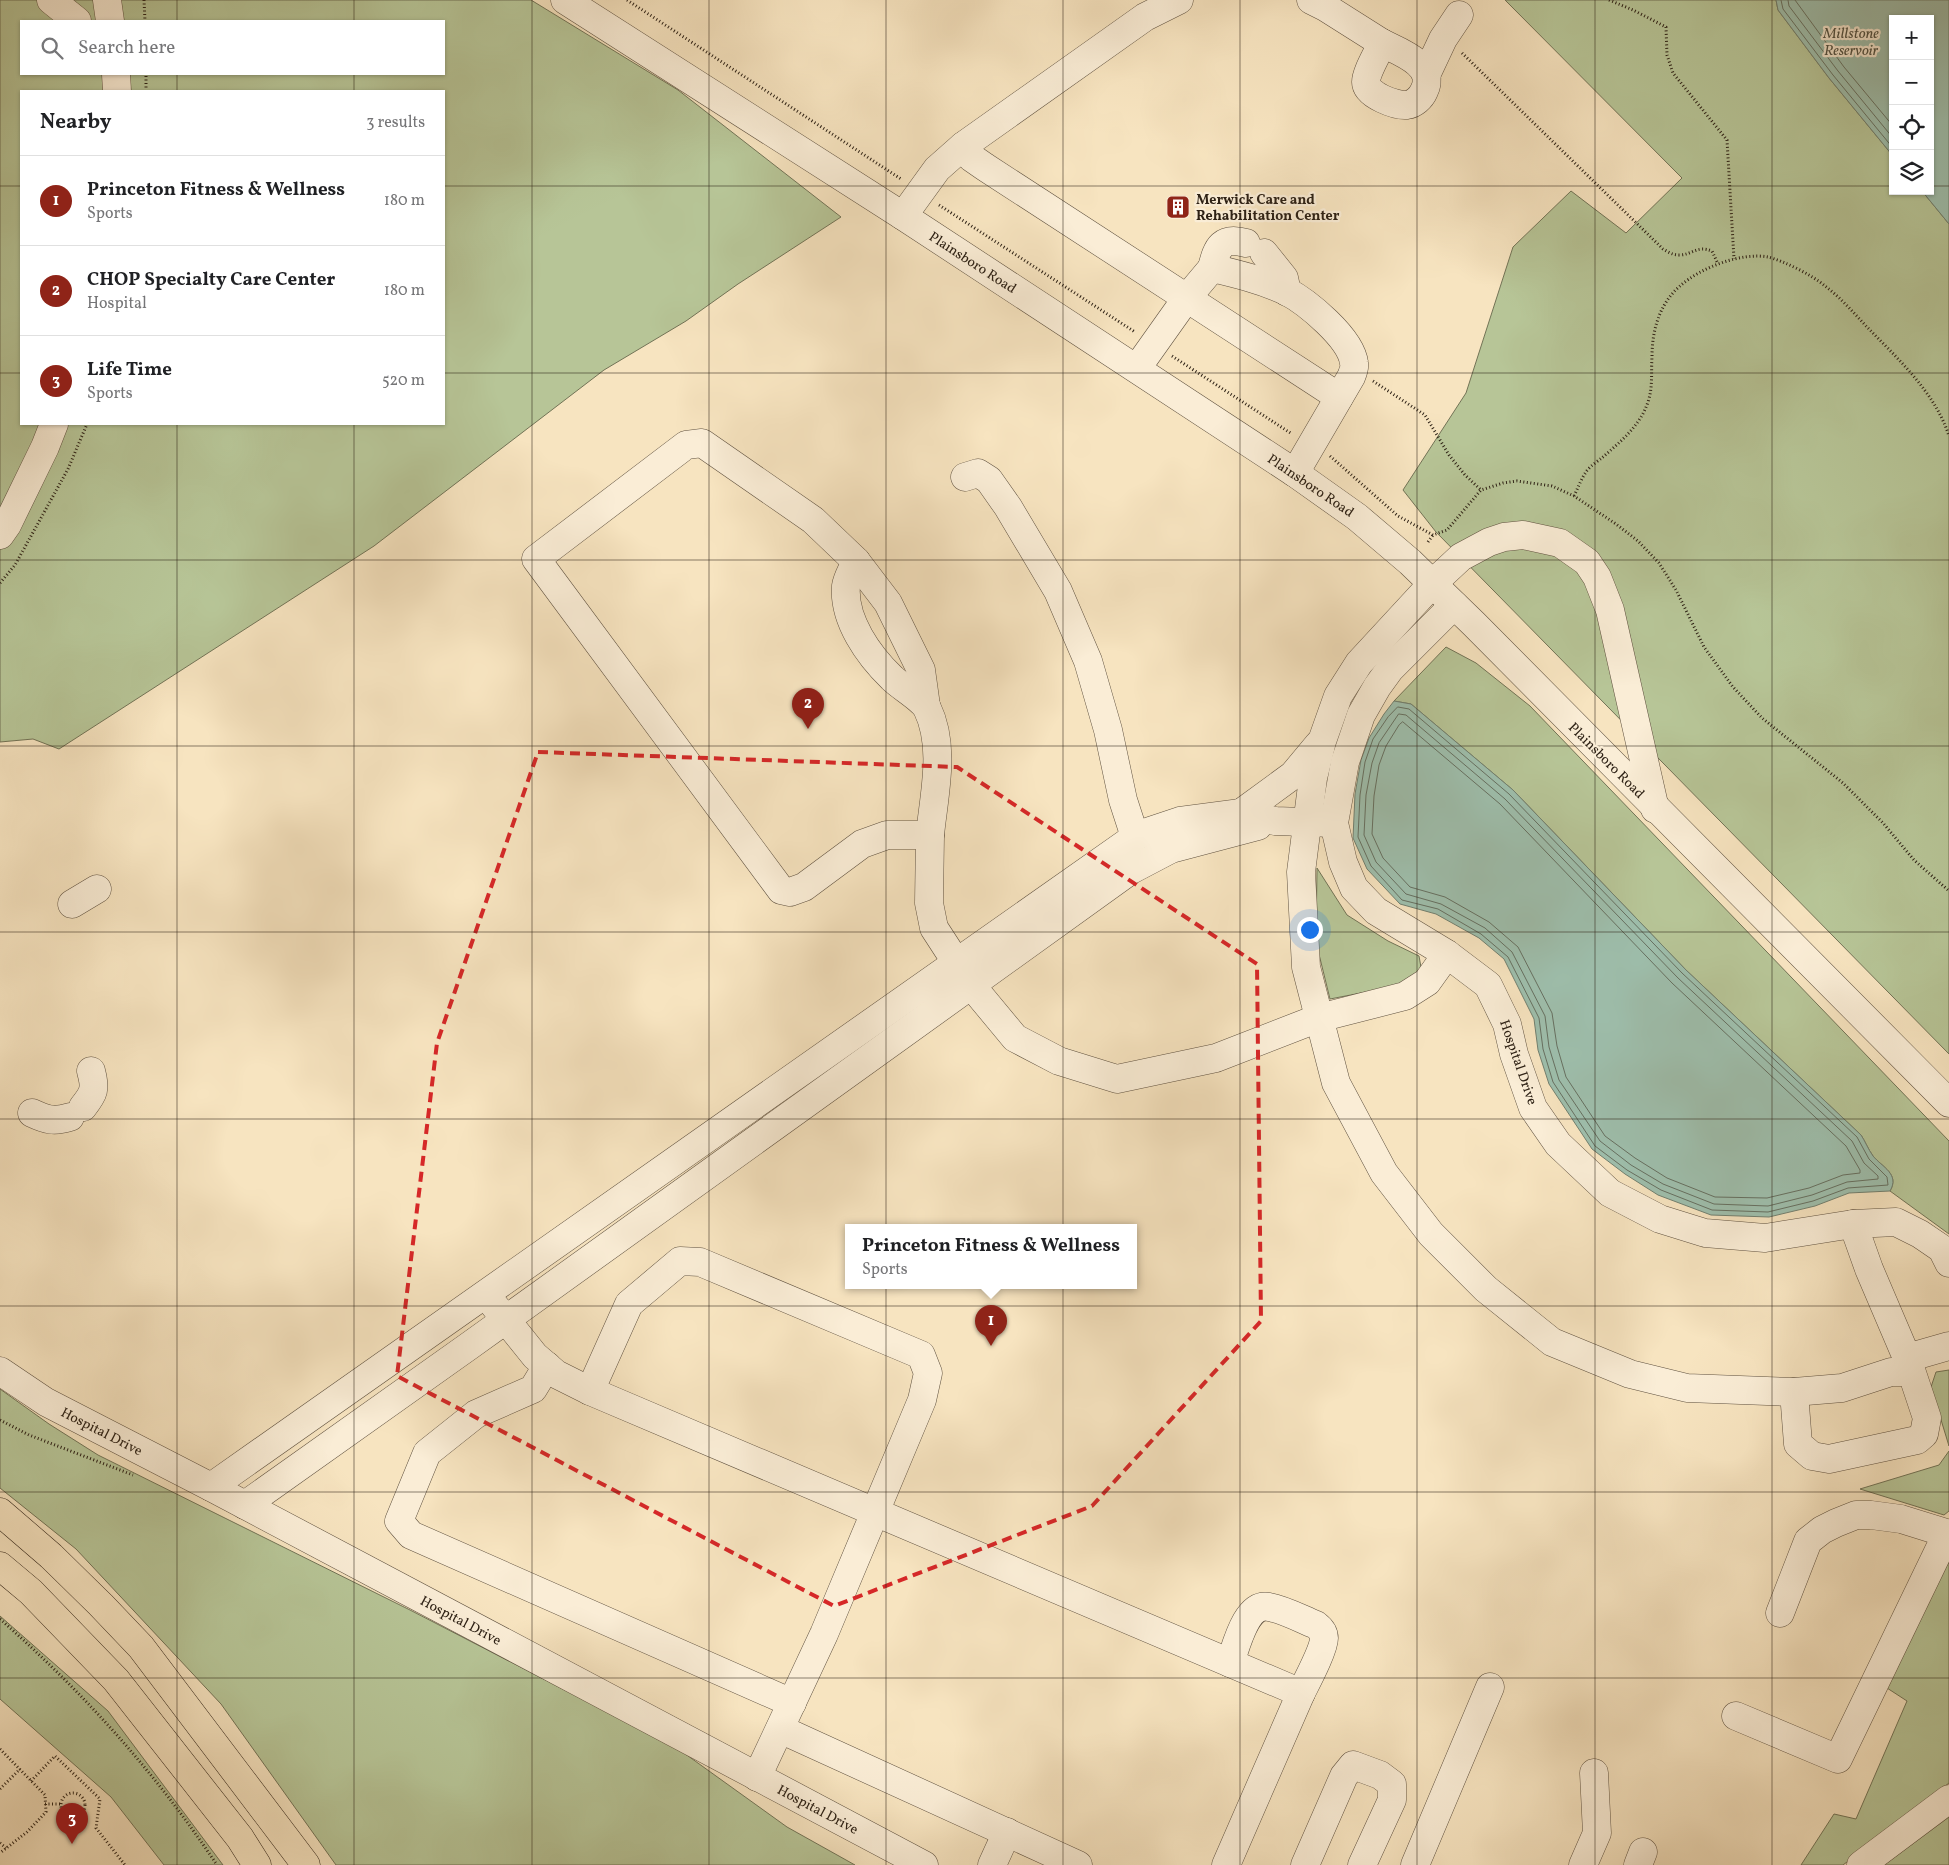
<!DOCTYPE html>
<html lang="en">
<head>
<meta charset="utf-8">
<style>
  :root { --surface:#fff; --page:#f2f2f2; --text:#202124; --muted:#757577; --line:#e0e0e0; --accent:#8f2418 }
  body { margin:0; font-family:Vollkorn,serif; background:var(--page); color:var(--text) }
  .controls { position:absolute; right:15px; top:15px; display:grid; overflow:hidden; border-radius:0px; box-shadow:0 1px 4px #0004 }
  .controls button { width:45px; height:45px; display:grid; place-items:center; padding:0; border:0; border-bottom:1px solid var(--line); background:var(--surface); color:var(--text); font:25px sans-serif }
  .you { position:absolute; left:1309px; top:929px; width:18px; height:18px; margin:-12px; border:4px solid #fff; border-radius:50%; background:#1a73e8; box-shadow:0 0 0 8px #1a73e833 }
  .badge { display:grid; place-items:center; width:32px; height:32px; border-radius:50%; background:var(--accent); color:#fff; font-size:16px; font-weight:700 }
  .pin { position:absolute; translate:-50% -41px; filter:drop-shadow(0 1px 2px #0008) }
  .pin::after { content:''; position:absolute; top:26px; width:18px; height:15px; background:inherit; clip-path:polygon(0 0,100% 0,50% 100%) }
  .popup { position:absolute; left:845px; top:1224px; width:292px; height:65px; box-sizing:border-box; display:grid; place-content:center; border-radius:0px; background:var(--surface); filter:drop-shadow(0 1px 4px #0005); font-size:16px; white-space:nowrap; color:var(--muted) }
  .popup b { font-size:19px; color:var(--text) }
  .popup::after { content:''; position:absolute; left:50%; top:100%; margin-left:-10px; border:10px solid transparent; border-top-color:var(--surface) }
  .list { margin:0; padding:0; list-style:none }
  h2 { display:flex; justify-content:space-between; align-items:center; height:65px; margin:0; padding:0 20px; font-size:21px }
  h2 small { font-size:16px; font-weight:400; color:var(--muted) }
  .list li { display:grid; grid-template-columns:32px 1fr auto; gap:15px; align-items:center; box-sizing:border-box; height:90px; padding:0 20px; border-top:1px solid var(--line) }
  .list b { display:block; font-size:19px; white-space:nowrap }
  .list p { margin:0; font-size:16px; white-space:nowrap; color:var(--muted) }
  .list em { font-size:16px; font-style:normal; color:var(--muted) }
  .icon { flex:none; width:28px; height:28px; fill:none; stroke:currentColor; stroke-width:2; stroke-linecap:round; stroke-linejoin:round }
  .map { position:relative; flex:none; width:1949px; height:1865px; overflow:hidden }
  .search { position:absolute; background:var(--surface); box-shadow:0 1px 4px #0004; left:20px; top:20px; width:425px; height:55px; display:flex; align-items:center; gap:12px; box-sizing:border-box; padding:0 18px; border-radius:0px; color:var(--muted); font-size:19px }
  .panel { position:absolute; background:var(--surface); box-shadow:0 1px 4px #0004; left:20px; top:90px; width:425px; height:335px; border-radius:0px }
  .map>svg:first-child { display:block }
  .green { fill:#b7c597; stroke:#727356; fill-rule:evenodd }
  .water { fill:#9ebfad; stroke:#718070 }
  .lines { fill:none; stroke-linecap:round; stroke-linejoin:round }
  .shore { stroke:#667061; stroke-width:1 }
  .minor-casing { stroke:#605240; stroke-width:29 }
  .highway-casing { stroke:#2d2115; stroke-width:29 }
  .path { stroke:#2d2115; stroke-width:3; stroke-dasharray:1 2.5; stroke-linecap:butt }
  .minor { stroke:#faedd6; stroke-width:28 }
  .highway { stroke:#f7e4c0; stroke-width:28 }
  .marked { fill:none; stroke:#d62828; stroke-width:4; stroke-dasharray:10 6; stroke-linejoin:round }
  .grid { fill:none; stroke:#2d2115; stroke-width:1; stroke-opacity:0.55 }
  .labels { text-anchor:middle; stroke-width:4.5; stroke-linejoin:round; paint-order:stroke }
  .poi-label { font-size:14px; font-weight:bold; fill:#2d2115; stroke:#faedd6; text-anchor:start }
  .street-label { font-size:14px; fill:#2d2115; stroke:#faedd6 }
  .water-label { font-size:15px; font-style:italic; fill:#4f5043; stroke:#faedd6 }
</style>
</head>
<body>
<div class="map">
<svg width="1949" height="1865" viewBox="0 0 1949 1865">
  <rect width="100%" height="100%" fill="#f7e4c0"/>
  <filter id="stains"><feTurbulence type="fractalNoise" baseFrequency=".004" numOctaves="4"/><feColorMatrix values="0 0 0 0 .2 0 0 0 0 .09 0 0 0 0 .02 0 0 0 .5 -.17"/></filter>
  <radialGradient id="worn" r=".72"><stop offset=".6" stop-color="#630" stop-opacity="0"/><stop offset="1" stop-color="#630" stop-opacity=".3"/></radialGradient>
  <!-- green -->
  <g class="green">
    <path d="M 0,0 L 531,0 L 678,90 L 841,217 L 738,284 L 686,321 L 604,370 L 374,546 L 59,749 L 33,739 L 0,742 ZM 21,21 L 444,21 L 444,74 L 21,74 ZM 21,91 L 444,91 L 444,424 L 21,424 Z"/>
    <polygon points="1505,0 1776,0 1778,10 1829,78 1893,156 1893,191 1922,191 1949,224 1949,1054 1436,532 1403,490 1466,393 1513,247 1571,191 1626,233 1682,178"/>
    <path d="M 1446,647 L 1476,663 L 1530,706 L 1949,1141 L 1949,1234 L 1890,1191 C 1900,1174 1882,1167 1873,1156 C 1868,1149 1865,1141 1861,1135 L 1686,970 L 1513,790 L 1411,704 L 1394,701 Z"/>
    <polygon points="1317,868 1347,915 1388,941 1419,956 1422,973 1402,985 1330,999 1316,942"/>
    <polygon points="1949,1370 1949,1446 1931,1387 1936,1372"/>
    <polygon points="0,1389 49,1424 98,1455 410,1610 677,1748 787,1827 855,1865 336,1865 221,1704 76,1549 0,1488"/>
    <polygon points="1949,1451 1949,1511 1944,1515 1860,1489 1939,1465"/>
    <polygon points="1949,1562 1949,1783 1843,1865 1801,1865 1834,1814 1856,1819 1907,1701 1887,1688 1927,1595"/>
    <polygon points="0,1616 108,1711 223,1865 164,1865 111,1797 0,1699"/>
    <polygon points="1949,1817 1949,1865 1884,1865"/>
  </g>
  <!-- water -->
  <g class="water">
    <polygon points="1776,0 1949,0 1949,224 1922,191 1930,191 1930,19 1893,19 1893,156 1829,78 1778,10"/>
    <path d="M 1394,701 L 1411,704 L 1513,790 L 1686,970 L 1861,1135 C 1865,1141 1868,1149 1873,1156 C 1882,1167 1900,1174 1890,1191 L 1849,1193 L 1815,1206 L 1769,1217 L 1711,1215 L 1658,1195 L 1625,1174 L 1592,1149 L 1549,1084 L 1538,1050 L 1534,1019 L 1504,959 L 1479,938 L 1436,914 L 1400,904 L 1367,869 L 1353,838 L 1355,794 L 1361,760 L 1369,738 L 1384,714 Z"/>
  </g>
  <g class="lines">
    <!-- shore -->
    <g class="shore">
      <polyline points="1781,0 1783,9 1833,75 1893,148"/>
      <polyline points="1788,0 1789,6 1838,71 1893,138"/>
      <polyline points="1795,0 1844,67 1893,126"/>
      <polygon points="1398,707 1409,709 1509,794 1682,973 1857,1137 1869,1159 1887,1177 1888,1185 1848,1188 1813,1201 1768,1212 1712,1210 1661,1190 1627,1170 1595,1146 1553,1082 1543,1049 1539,1018 1508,957 1481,934 1438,909 1402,900 1371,866 1358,837 1360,795 1365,762 1373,739 1388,717"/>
      <polygon points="1399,714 1406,715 1505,799 1678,978 1852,1141 1864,1163 1878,1176 1878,1179 1847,1182 1812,1195 1768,1206 1714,1204 1663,1184 1631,1165 1600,1141 1559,1080 1549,1047 1545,1016 1512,952 1485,928 1441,904 1406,894 1376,862 1364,835 1366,795 1372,763 1379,743"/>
      <polygon points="1403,722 1500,804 1672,983 1846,1146 1860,1170 1860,1173 1843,1175 1809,1188 1767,1198 1715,1197 1667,1178 1635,1158 1605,1136 1566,1077 1557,1046 1552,1013 1518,947 1489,922 1445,897 1410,887 1383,858 1372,834 1374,796 1379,765 1386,746 1399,725"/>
    </g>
    <!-- minor casing -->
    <g class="minor-casing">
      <g id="minor">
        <polyline points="51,0 77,21"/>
        <polyline points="107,0 110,21"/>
        <polyline points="565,0 903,216 1295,473 1357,517 1410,562 1474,624 1949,1103"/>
        <polyline points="1311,0 1325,7 1382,43"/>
        <path d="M 1382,43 C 1400,52 1437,65 1424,91 C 1421,98 1414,104 1407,105 C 1396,106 1366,95 1366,82 C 1366,72 1378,53 1382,43 Z"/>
        <polyline points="1427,73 1443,39 1459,15"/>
        <polyline points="116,74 117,91"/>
        <polyline points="963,146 972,158 985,167 1339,397"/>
        <polyline points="903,216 937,169 963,146 1145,17 1179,0"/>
        <polyline points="1264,253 1284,278 1287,292"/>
        <path d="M 1212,268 C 1217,247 1222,236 1246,243"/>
        <path d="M 1137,368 L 1186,299 L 1212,268 C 1237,274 1262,280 1286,291 C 1307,302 1351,338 1354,363 C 1355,368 1353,372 1351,377 L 1295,473"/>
        <polyline points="965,477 978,473 989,480 1008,507 1058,591 1088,661 1108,730 1123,800 1135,837"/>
        <polyline points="0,535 7,525 45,447 54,424"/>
        <path d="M 856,561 C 853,569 847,578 846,586 C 843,620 869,656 892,678 C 901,687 921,698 927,708 C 946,747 934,794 930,835"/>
        <polyline points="1454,605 1390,669 1377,687 1361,715 1345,762 1334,823 1343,862 1354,888 1376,911 1447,954 1488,985 1507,1024 1514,1054 1533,1108 1558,1144 1610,1193 1660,1219 1705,1233 1765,1238 1853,1224 1896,1222 1920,1234 1942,1249 1949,1263"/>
        <polyline points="926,706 921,670 888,603 856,561 813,520 702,443 686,445 536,559 781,890 790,892 804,887 862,844 887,835 930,835 929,903 934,928 971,985 1015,1038 1059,1061 1117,1079 1216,1058 1319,1018 1405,996 1427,982 1447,954"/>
        <polyline points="1655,809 1610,610 1597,577 1587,562 1560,543 1523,535 1504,537 1489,542 1461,557 1432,584 1359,663 1338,696 1322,741 1313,778 1301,872 1306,967 1336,1083 1384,1173 1431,1234 1486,1289 1552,1342 1630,1374 1687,1388 1794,1392 1842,1388 1891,1372 1910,1372"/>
        <polyline points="1241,813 1293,775 1318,745"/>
        <polyline points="72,904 97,889"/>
        <path d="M 83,1107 C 94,1093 96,1089 91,1071"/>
        <path d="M 32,1113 C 47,1120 54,1122 70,1117"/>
        <polyline points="1853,1224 1869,1269 1907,1358"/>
        <polyline points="494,1305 535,1356 556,1374 590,1391 1301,1693 1226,1865"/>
        <polyline points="547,1366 533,1389 476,1414 427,1453 399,1521 411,1535 792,1703"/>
        <polyline points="0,1371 46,1402 211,1487 924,1865"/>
        <polyline points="590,1391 629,1304 680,1261 700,1262 921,1355 928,1373 922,1400 824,1634 757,1777"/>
        <polyline points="1794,1392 1798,1444 1812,1456 1829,1459 1917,1440 1924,1434 1927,1418 1907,1358 1949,1346"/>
        <polyline points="211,1487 1138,835 1180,821 1241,813 1275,821 1334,823"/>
        <polyline points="245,1505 469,1346 1131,870 1171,849 1258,826"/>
        <polyline points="1780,1613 1808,1541 1822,1530 1836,1523 1856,1515 1871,1515 1901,1519 1949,1534"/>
        <path d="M 1230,1663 C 1236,1647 1246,1602 1269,1607 C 1285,1610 1301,1619 1316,1625 C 1320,1628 1324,1632 1324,1638 C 1324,1649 1307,1681 1301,1693"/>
        <polyline points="1736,1716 1838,1759 1940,1548 1949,1537"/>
        <polyline points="780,1729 1078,1865"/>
        <polyline points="992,1865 1007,1832"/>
        <polyline points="1305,1865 1344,1776 1353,1765 1380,1775 1392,1784 1392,1800 1362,1865"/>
        <polyline points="1415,1865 1490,1687"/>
        <polyline points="1583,1865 1597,1833 1594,1773"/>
        <polyline points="1638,1865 1643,1852"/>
        <polyline points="1861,1865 1949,1799"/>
      </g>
    </g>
    <!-- highway casing -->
    <g class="highway-casing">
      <g id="highway">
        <polyline points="0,1512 51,1556 101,1605 141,1647 306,1865"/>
        <polyline points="0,1566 31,1592 116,1680 240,1838 257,1865"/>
      </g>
    </g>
    <!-- path -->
    <g class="path">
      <polyline points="144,0 145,21"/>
      <polyline points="627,0 901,179"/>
      <polyline points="1609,0 1633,10 1666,27 1667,55 1673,73 1727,140 1734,259"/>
      <path d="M 1462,53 L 1663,249 C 1668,252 1673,255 1679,255 C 1692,255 1697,245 1712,251 L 1718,264"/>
      <polyline points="146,91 146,74"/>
      <polyline points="939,205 1135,332"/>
      <polyline points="1172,356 1292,434"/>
      <polyline points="1373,381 1425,415 1449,455 1465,475 1481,490"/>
      <polyline points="1330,456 1398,516 1433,535 1447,530 1481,490 1503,483 1517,481 1552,486 1574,496 1616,524 1638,541 1659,563 1676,590 1704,647 1733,687 1762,718 1843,783 1883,823 1914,860 1949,891"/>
      <path d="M 1574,496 C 1578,488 1581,479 1586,472 C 1590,466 1598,461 1603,457 C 1621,441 1640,426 1648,402 C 1653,387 1651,373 1652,357 C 1652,331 1659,304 1680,286 C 1700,268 1741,252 1768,257 C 1784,261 1812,275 1825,286 C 1840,297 1853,312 1866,326 C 1897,358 1935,392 1949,436"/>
      <polyline points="1428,542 1433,535"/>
      <polyline points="0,583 15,565 68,469 87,424"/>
      <polyline points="0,1420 29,1435 133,1475"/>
      <path d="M 0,1619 C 83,1692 156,1773 217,1865"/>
      <polyline points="0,1749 45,1795 46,1812 27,1832 0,1853"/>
      <polyline points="31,1781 55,1756 100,1799 96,1828 125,1865"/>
      <polyline points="0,1789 20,1769"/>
      <circle cx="73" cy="1805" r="12"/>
      <polyline points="45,1804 61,1804"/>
      <polyline points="0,1843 6,1848"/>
    </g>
    <!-- minor -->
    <use href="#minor" class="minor"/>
    <!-- highway -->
    <use href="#highway" class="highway"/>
  </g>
  <!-- marked area -->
  <path class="marked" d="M 538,752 L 957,767 L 1257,964 L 1261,1321 L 1092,1506 L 834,1606 L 397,1376 L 437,1043 Z"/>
  <!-- grid -->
  <path class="grid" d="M 177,0 L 177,21M 354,0 L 354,21M 532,0 L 532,1865M 709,0 L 709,1865M 886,0 L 886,1865M 1063,0 L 1063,1865M 1240,0 L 1240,1865M 1417,0 L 1417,1865M 1595,0 L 1595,1865M 1772,0 L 1772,1865M 177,74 L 177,91M 354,74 L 354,91M 0,186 L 21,186M 444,186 L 1893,186M 1930,186 L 1949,186M 0,373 L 21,373M 444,373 L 1949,373M 177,424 L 177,1865M 354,424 L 354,1865M 0,560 L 1949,560M 0,746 L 1949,746M 0,932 L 1949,932M 0,1119 L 1949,1119M 0,1306 L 1949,1306M 0,1492 L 1949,1492M 0,1678 L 1949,1678"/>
  <!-- icons -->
  <defs>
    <g id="building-square" transform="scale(1.25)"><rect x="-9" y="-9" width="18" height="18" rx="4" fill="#8f2418" stroke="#faedd6"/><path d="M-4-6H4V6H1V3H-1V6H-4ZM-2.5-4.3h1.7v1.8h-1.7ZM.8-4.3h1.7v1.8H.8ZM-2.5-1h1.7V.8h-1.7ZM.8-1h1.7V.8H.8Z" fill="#fff"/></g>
  </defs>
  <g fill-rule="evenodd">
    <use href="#building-square" x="1178" y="207"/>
  </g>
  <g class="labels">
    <!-- poi labels -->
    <g class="poi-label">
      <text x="1196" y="204">Merwick Care and<tspan x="1196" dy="16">Rehabilitation Center</tspan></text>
    </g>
    <!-- street labels -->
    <g class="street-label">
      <text transform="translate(973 262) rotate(33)" y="5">Plainsboro Road</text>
      <text transform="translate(1311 485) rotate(34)" y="5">Plainsboro Road</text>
      <text transform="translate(1607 760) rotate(45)" y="5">Plainsboro Road</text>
      <text transform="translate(1519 1062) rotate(71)" y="5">Hospital Drive</text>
      <text transform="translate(102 1431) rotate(27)" y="5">Hospital Drive</text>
      <text transform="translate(461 1620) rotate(28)" y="5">Hospital Drive</text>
      <text transform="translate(818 1809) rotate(28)" y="5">Hospital Drive</text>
    </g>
    <!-- water labels -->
    <g class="water-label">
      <text x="1851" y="38">Millstone<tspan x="1851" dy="17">Reservoir</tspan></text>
    </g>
  </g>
  <rect width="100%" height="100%" filter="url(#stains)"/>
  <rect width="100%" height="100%" fill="url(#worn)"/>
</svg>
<div class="controls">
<button>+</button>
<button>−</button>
<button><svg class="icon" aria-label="locate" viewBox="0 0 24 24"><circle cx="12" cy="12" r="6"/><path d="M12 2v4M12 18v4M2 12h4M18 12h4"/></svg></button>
<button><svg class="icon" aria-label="layers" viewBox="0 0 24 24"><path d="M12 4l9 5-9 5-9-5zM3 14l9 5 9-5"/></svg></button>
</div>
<div class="you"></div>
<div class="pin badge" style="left:991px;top:1346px">1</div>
<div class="popup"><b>Princeton Fitness &amp; Wellness</b>Sports</div>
<div class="pin badge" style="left:808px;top:729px">2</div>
<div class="pin badge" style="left:72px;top:1844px">3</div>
<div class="search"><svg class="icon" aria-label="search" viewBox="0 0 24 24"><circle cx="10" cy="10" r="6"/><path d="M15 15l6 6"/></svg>Search here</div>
<section class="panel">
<h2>Nearby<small>3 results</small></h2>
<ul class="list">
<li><span class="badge">1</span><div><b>Princeton Fitness &amp; Wellness</b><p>Sports</p></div><em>180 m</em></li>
<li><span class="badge">2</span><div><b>CHOP Specialty Care Center</b><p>Hospital</p></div><em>180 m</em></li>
<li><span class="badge">3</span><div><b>Life Time</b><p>Sports</p></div><em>520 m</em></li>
</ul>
</section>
</div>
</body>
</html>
